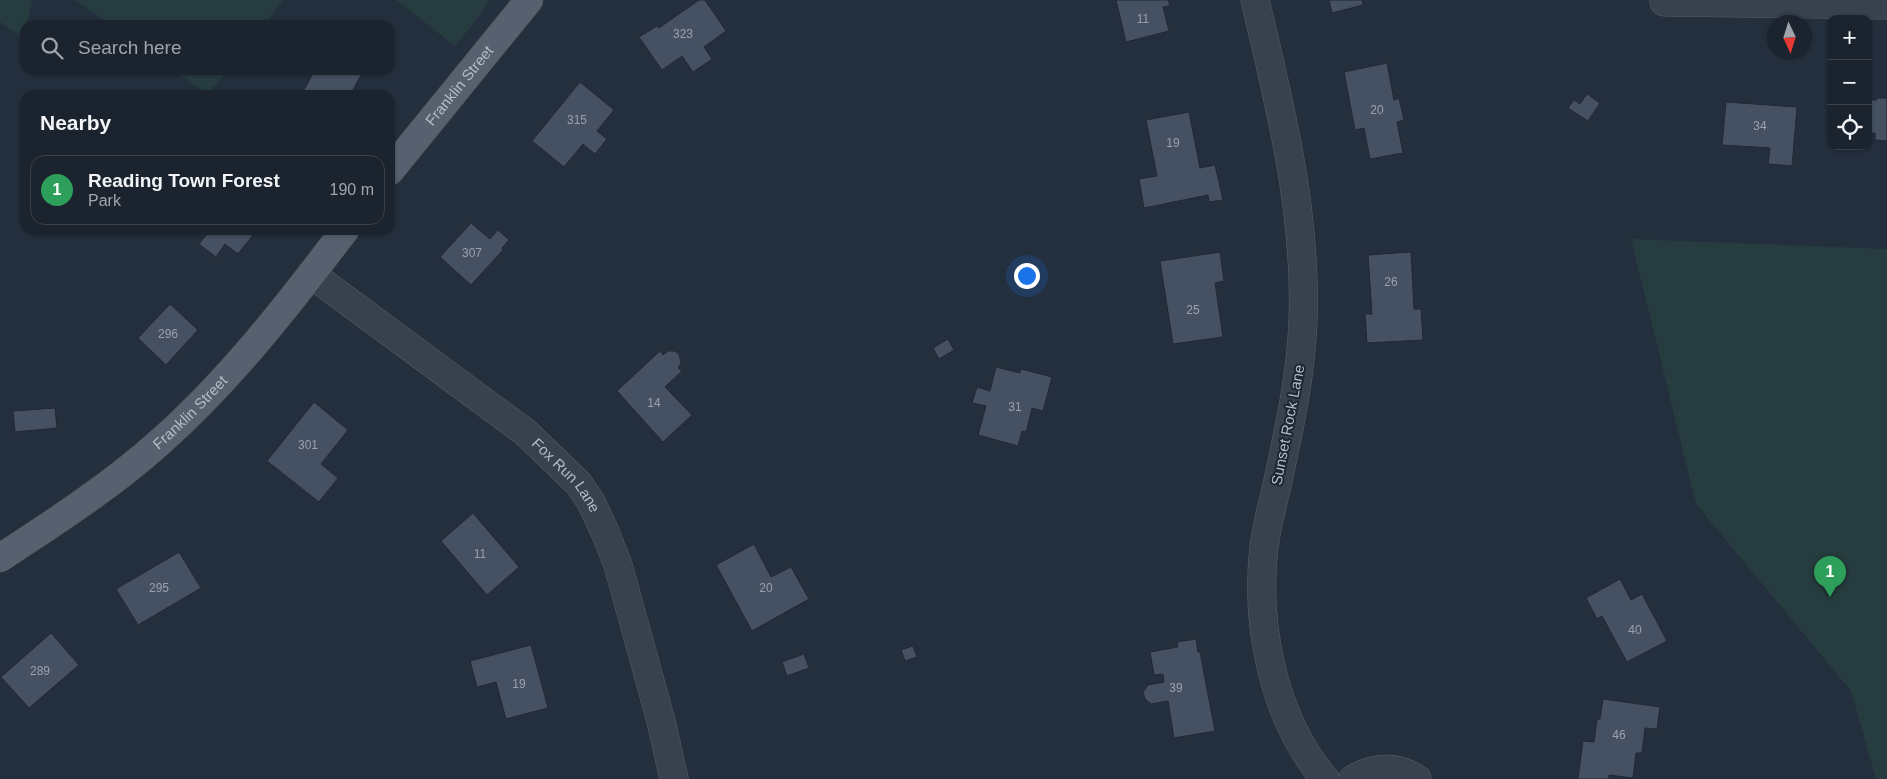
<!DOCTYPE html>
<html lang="en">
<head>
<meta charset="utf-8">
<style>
  :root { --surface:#1b232e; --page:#282f3a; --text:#f1f3f6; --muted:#a0a4aa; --line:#39404a; --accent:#1a73e8 }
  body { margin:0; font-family:Arial,sans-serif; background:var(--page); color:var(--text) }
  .controls { position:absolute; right:15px; top:15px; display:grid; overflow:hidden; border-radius:10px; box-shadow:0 1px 4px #0004 }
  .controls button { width:45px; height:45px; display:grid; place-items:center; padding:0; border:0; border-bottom:1px solid var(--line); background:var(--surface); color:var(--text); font:25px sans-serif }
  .compass { position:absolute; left:1767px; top:15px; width:45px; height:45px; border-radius:50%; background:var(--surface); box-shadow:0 1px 4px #0004; rotate:176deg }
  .you { position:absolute; left:1026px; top:275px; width:18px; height:18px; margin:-12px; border:4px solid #fff; border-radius:50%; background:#1a73e8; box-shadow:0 0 0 8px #1a73e833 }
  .badge { display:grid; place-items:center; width:32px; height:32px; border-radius:50%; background:var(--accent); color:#fff; font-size:16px; font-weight:700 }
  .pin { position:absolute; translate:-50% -41px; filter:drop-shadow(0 1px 2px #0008) }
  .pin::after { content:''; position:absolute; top:26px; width:18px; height:15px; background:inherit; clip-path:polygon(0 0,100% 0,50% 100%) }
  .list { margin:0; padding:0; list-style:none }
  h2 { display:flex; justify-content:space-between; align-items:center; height:65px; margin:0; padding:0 20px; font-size:21px }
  h2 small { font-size:16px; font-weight:400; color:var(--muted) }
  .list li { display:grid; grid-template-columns:32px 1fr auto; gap:15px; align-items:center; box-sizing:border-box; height:70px; margin:0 10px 10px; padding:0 10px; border:1px solid var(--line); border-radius:15px }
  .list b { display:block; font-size:19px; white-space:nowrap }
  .list p { margin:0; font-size:16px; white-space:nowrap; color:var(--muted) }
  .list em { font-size:16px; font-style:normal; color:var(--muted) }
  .icon { flex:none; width:28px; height:28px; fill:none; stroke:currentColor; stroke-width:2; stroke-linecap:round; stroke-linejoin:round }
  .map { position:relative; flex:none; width:1887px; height:779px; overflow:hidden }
  .search { position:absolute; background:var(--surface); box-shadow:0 1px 4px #0004; left:20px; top:20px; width:375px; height:55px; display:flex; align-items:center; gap:12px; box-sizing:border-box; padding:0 18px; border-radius:15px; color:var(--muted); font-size:19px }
  .panel { position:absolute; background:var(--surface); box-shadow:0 1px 4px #0004; left:20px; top:90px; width:375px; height:145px; border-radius:15px }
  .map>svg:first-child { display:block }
  .green { fill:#263c3f }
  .building { fill:#455162; stroke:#1f2835 }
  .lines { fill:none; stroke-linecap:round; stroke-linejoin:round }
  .minor-casing { stroke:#565f6c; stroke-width:29 }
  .major-casing { stroke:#414a57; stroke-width:29 }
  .minor { stroke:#38414e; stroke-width:28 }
  .major { stroke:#56606e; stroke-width:28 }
  .labels { text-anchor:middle; stroke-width:4; stroke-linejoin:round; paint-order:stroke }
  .number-label { font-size:12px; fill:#98a1af }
  .street-label { font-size:15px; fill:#b4bcc9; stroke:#1d2633 }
</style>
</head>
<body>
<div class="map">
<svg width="1887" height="779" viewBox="0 0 1887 779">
  <rect width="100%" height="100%" fill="#242f3e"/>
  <!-- green -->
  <g class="green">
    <polygon points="0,0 32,0 27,25 25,25 24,39 0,22"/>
    <polygon points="75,0 283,0 264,25 110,25"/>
    <polygon points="396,0 489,0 480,15 455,46"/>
    <polygon points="173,70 228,70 208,95"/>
    <polygon points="1631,239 1887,249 1887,779 1876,779 1851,691 1696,504"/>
  </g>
  <!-- building -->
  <g class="building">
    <polygon points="699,0 705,0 726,31 704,47 712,59 693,72 682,56 662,70 639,37 657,26 659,28"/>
    <polygon points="1116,0 1168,0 1170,6 1163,7 1169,31 1126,42"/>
    <polygon points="1329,0 1362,0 1363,5 1332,13"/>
    <polygon points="1387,63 1394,100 1399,98 1404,120 1397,122 1403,153 1370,159 1364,128 1355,130 1344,72"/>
    <polygon points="315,70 364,70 350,95 301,95"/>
    <polygon points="580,82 614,110 597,131 607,139 595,154 583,144 564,167 532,141"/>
    <polygon points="1587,94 1600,103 1588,121 1568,108 1574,100 1580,104"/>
    <polygon points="1877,98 1887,98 1887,141 1875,140 1875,133 1868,133 1868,100 1877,100"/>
    <polygon points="1726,102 1797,107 1792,166 1768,164 1770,148 1722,145"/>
    <polygon points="1189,112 1200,168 1215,165 1223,200 1209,202 1208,195 1144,208 1139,179 1157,176 1146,120"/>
    <polygon points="471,223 490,239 498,230 509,240 502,248 503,250 471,285 440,257"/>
    <polygon points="210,230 257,230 238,254 225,244 216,257 199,244"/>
    <polygon points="1220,252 1224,281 1215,283 1223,337 1173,344 1160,261"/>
    <polygon points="1411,252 1414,309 1421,309 1423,340 1367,343 1365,314 1372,314 1368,255"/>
    <polygon points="170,304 198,330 166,365 138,338"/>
    <polygon points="948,339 954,350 939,359 933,348"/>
    <polygon points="660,351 663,355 668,351 675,351 679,354 681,363 678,368 682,371 665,387 692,415 663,442 617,391"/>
    <polygon points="996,367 1020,373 1021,369 1052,377 1043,411 1032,408 1026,432 1022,431 1018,446 978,435 986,406 972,403 977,387 990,391"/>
    <polygon points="314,402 348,430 321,464 338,478 319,502 267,461"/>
    <polygon points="55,408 57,428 15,432 13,411"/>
    <polygon points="473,513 519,567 487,595 441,541"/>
    <polygon points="754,544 771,577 791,567 809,599 752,631 716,565"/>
    <polygon points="179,552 201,588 138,625 116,589"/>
    <polygon points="1620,579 1631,600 1642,594 1667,641 1627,662 1602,616 1597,619 1586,598"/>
    <polygon points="51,633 79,665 29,708 1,677"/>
    <polygon points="1196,639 1198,652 1200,652 1215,731 1174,738 1168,701 1151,704 1145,699 1143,692 1148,685 1164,682 1163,674 1154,675 1150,652 1178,647 1177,642"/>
    <polygon points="531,645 548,708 506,719 496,682 477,687 470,661"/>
    <polygon points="913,646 917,657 905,661 901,650"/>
    <polygon points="804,654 809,668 787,676 782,662"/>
    <polygon points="1603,699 1660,707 1657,729 1645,728 1642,753 1636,753 1633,778 1609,775 1609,779 1578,779 1583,741 1594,742 1597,719 1600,719"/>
  </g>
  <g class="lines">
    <!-- minor casing -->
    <g class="minor-casing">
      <g id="minor">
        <path d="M 1255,0 C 1280,105 1307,212 1303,321 C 1301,374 1290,425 1279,476 C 1274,500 1267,523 1264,547 C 1255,625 1273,718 1325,779"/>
        <polyline points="1664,2 1887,5"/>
        <path id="s1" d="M 311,274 L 525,432 L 579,484 L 591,502 L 605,532 L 618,565 L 661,721 L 674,779"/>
        <path d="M 1353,779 C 1374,767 1396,765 1417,779"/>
      </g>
    </g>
    <!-- major casing -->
    <g class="major-casing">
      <g id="major">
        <path id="s2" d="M 390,171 L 529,0"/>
        <path id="s3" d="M 0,558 C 55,522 111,486 160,442 C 230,380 289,304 345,230"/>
      </g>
    </g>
    <!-- minor -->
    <use href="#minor" class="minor"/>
    <!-- major -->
    <use href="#major" class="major"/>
  </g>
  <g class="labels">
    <!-- number labels -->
    <g class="number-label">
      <text x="1143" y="23">11</text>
      <text x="683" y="38">323</text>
      <text x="1377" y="114">20</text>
      <text x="577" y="124">315</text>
      <text x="1760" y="130">34</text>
      <text x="1173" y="147">19</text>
      <text x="472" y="257">307</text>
      <text x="1391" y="286">26</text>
      <text x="1193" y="314">25</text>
      <text x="168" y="338">296</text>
      <text x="654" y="407">14</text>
      <text x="1015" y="411">31</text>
      <text x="308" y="449">301</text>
      <text x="480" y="558">11</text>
      <text x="159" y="592">295</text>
      <text x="766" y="592">20</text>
      <text x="1635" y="634">40</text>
      <text x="40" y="675">289</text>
      <text x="519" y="688">19</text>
      <text x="1176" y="692">39</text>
      <text x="1619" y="739">46</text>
    </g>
    <!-- street labels -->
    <g class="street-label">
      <text dy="5" stroke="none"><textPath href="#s2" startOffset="110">Franklin Street</textPath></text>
      <text dy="5" stroke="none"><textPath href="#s3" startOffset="240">Franklin Street</textPath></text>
      <text transform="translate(1288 425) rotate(-79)" y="5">Sunset Rock Lane</text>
      <text dy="5" stroke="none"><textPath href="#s1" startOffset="326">Fox Run Lane</textPath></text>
    </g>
  </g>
</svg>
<div class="controls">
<button>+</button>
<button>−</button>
<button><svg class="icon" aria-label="locate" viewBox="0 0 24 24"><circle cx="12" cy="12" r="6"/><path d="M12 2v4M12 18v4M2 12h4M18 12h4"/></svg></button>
</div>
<svg class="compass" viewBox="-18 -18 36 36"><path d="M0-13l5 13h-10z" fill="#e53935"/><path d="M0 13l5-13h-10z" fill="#a0a4aa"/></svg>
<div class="you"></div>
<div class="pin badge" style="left:1830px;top:597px;background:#2e9e5b">1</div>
<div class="search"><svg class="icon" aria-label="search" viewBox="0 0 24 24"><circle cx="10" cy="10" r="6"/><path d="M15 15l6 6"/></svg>Search here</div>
<section class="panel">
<h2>Nearby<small></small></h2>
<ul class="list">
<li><span class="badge" style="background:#2e9e5b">1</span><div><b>Reading Town Forest</b><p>Park</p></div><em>190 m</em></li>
</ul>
</section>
</div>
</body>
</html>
